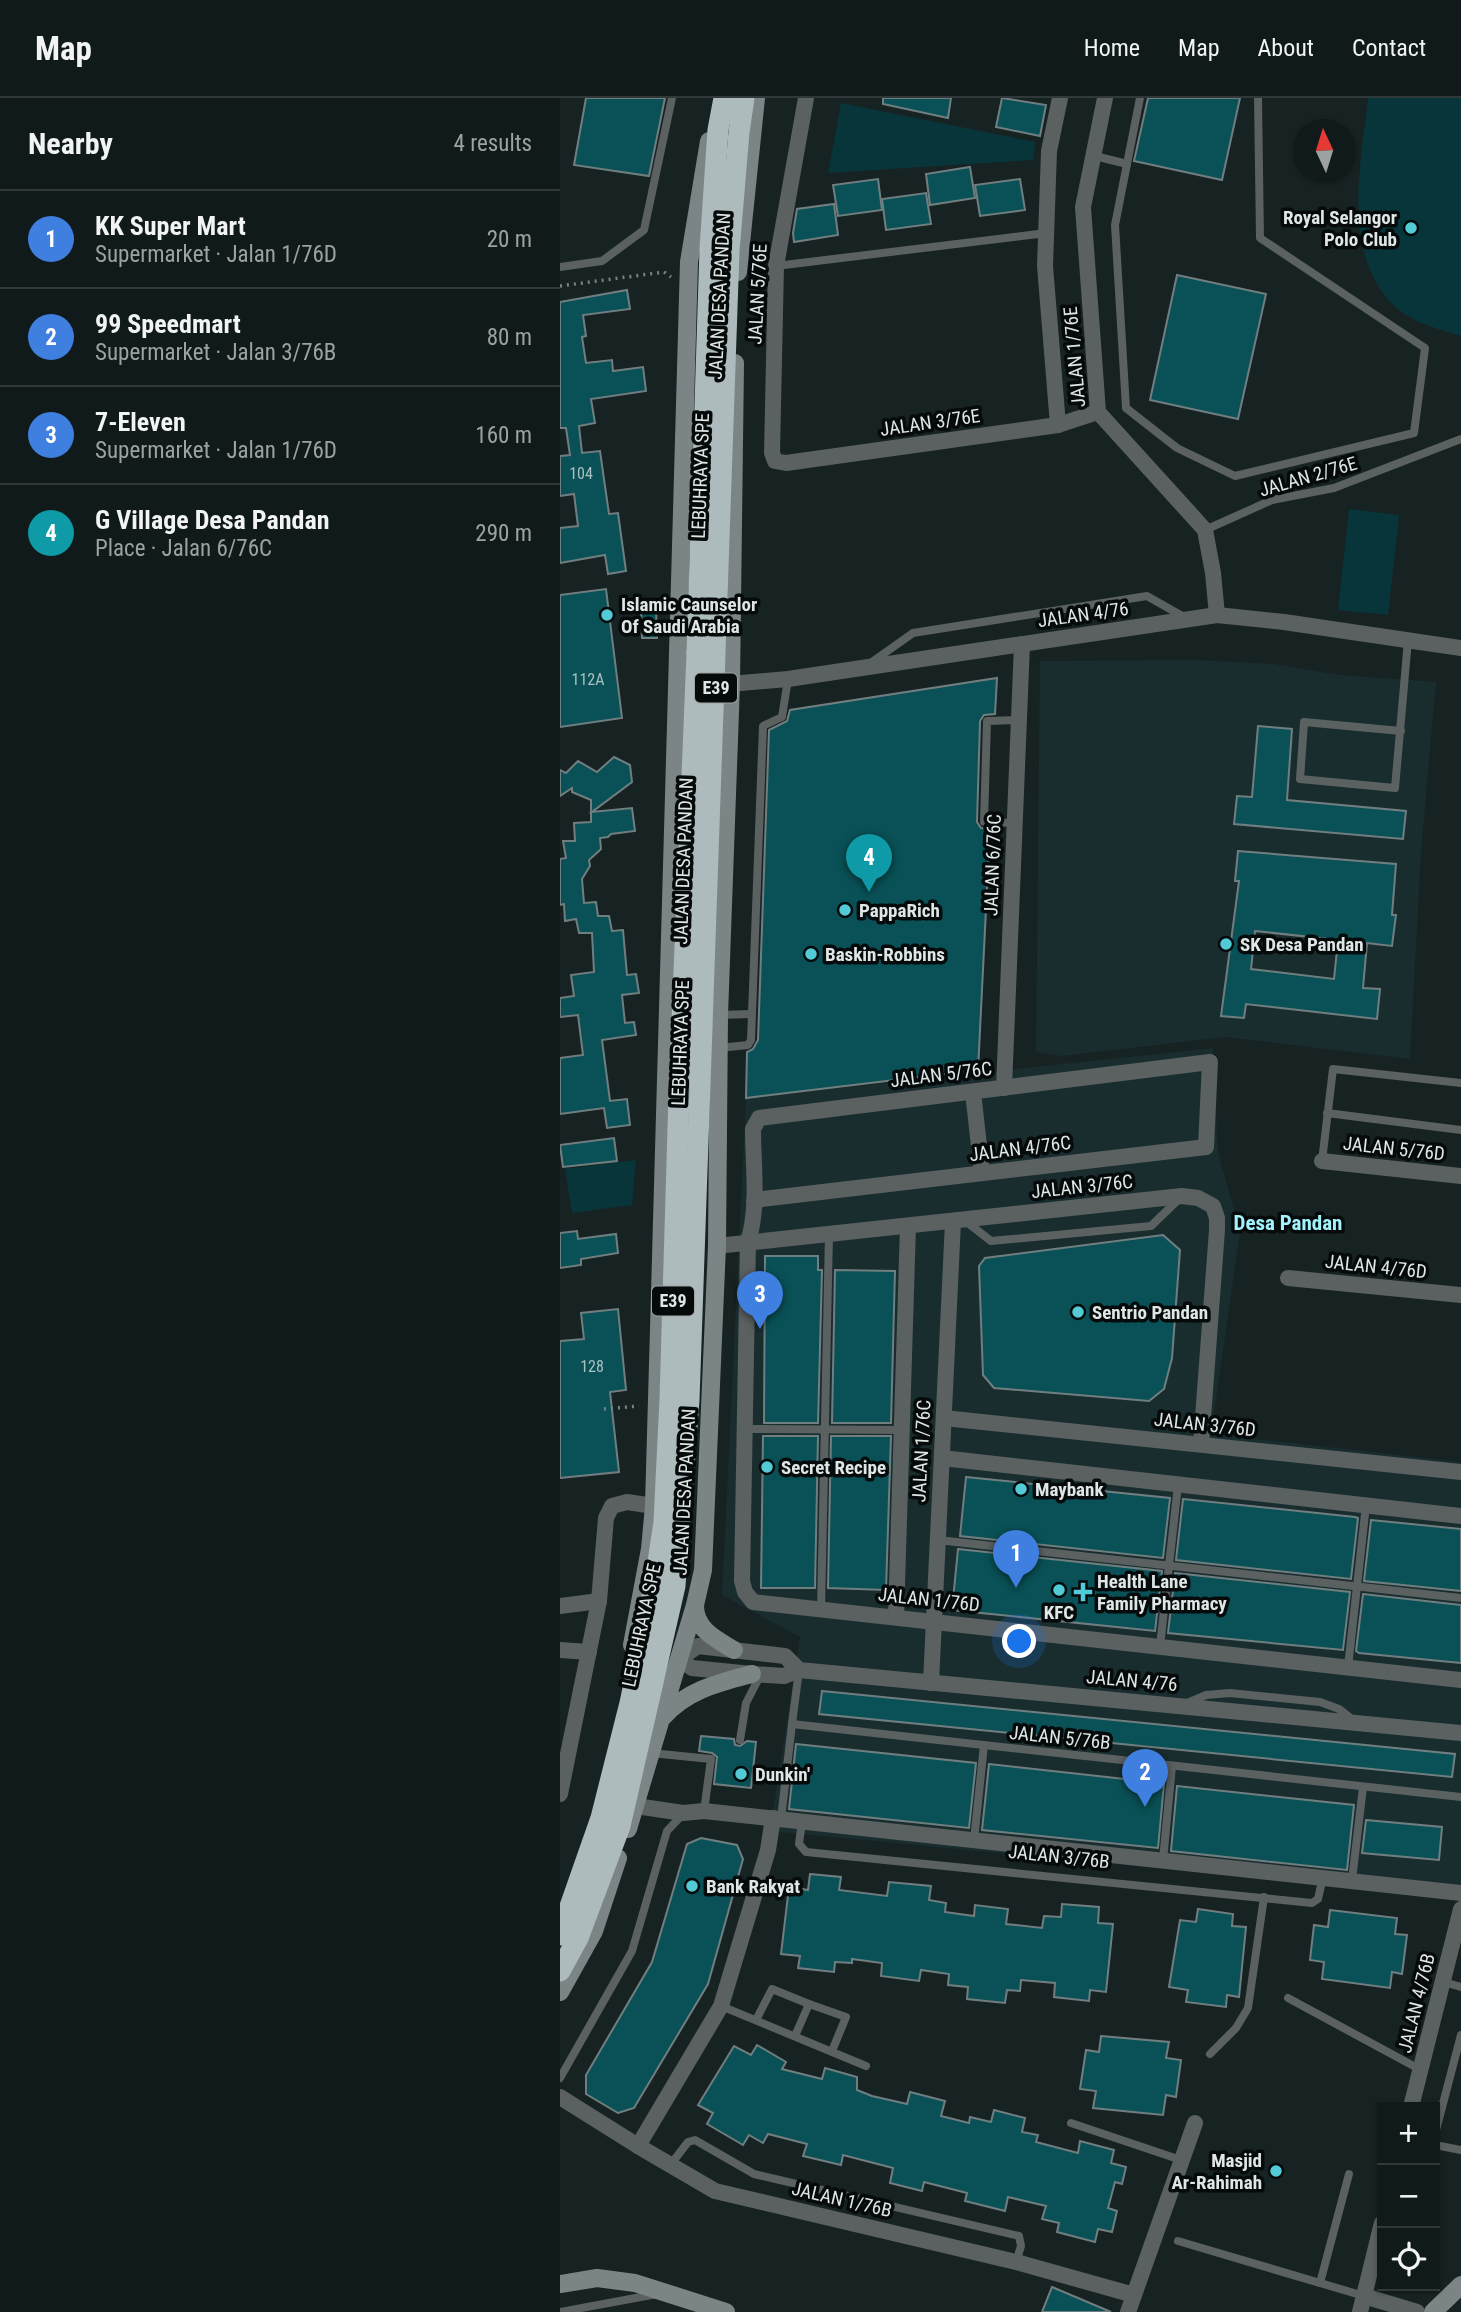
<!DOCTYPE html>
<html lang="en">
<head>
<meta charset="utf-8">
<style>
  :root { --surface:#111a1a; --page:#1a2323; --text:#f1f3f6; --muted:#9ca1a2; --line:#303839; --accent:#0b8043 }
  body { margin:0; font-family:"Roboto Condensed",sans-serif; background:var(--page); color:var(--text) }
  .controls { position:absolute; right:21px; bottom:21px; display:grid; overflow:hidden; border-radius:0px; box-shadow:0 2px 5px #0004 }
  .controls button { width:63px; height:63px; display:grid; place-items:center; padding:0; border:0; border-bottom:2px solid var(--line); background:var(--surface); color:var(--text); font:35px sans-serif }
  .compass { position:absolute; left:733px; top:21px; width:63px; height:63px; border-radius:50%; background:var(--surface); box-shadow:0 2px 5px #0004; rotate:356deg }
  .you { position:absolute; left:460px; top:1544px; width:24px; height:24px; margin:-18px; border:5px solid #fff; border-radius:50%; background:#1a73e8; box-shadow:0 0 0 10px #1a73e833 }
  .badge { display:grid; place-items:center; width:46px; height:46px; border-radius:50%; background:var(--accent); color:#fff; font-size:23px; font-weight:700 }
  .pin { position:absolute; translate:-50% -58px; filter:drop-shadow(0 2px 4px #0008) }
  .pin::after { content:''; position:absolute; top:37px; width:24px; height:21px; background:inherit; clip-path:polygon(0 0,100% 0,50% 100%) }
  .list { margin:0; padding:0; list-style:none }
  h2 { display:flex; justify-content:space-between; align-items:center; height:91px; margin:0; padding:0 28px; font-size:30px }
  h2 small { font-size:23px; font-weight:400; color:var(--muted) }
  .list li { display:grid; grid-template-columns:46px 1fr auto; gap:21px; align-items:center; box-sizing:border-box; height:98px; padding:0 28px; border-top:2px solid var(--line) }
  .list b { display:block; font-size:26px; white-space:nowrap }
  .list p { margin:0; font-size:23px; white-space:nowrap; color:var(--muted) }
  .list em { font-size:23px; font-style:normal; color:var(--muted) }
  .icon { flex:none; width:38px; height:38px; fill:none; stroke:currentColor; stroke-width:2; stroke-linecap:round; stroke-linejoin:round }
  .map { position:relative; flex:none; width:901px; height:2214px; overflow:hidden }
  header { display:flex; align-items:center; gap:42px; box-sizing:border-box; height:98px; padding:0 35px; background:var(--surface); border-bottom:2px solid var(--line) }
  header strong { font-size:33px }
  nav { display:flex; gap:38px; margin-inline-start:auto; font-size:24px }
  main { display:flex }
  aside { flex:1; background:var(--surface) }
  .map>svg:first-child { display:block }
  .built { fill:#192d2f }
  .green { fill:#083539 }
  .building { fill:#095156; stroke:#717e7f; stroke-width:2; fill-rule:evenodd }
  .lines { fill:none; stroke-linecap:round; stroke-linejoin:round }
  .path { stroke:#7a8384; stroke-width:3.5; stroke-dasharray:2 5; stroke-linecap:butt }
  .lane { stroke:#5b6061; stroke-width:8 }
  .street { stroke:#5b6061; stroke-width:16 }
  .secondary { stroke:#7c8586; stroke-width:18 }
  .highway { stroke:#adbbbd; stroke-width:21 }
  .highway-bridge { stroke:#adbbbd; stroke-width:21 }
  .poi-dot { fill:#52cbd7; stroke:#060a0b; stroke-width:2.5 }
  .labels { text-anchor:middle; stroke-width:7; stroke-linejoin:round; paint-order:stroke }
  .number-label { font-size:16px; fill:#aac1c2 }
  .shield { fill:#060a0b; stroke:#9ea4a4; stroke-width:2 }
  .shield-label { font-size:18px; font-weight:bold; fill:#dfe6e6 }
  .poi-label { font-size:19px; font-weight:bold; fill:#dfe6e6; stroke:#060a0b; text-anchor:start }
  .street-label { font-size:19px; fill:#dfe6e6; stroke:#060a0b }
  .neighbourhood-label { font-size:21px; font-weight:bold; fill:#a2f3fb; stroke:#060a0b }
</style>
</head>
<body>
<header>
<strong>Map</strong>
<nav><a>Home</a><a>Map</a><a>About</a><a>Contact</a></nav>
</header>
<main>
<aside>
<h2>Nearby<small>4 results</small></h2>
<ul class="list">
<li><span class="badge" style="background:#3f7fe0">1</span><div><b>KK Super Mart</b><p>Supermarket · Jalan 1/76D</p></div><em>20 m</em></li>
<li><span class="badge" style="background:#3f7fe0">2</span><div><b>99 Speedmart</b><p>Supermarket · Jalan 3/76B</p></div><em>80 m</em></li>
<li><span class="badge" style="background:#3f7fe0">3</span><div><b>7-Eleven</b><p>Supermarket · Jalan 1/76D</p></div><em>160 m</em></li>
<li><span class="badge" style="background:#0f9aa8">4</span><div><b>G Village Desa Pandan</b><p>Place · Jalan 6/76C</p></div><em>290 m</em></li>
</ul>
</aside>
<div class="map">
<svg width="901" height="2214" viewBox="0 0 901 2214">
  <rect width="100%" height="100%" fill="#172223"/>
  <!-- built -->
  <g class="built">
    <polygon points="637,562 714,566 779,577 876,584 861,754 850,961 666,939 500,958 476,954 480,563"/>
    <polygon points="653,950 658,1054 680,1134 651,1336 901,1364 901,1799 210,1733 240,1539 162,1497 186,1000"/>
  </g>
  <!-- green -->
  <g class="green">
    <path d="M 808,0 L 901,0 L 901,238 C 878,231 851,224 833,207 C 781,153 801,66 808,0 Z"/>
    <polygon points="281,5 475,44 473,62 268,75"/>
    <polygon points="789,411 839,417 828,517 778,512"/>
    <polygon points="76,1062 72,1107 12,1115 5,1071"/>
  </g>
  <!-- building -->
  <g class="building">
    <polygon points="26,0 105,0 89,78 14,67"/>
    <polygon points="323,0 391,0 388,20 323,6"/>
    <polygon points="442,0 486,7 480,38 436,29"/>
    <polygon points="588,0 680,0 662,82 574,63"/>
    <polygon points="410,69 415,100 370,107 366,76"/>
    <polygon points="318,81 322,112 278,118 273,87"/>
    <polygon points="460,81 465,112 420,118 415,87"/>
    <polygon points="366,95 371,126 326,132 322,101"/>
    <polygon points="274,106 278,137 234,144 233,135 237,111"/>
    <polygon points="617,177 706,196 678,321 590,302"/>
    <polygon points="67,192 70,211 23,217 26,238 22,239 26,265 52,262 53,273 83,269 86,293 31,301 35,325 19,328 22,355 40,353 49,416 58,415 66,473 48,476 45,457 0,465 0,430 18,428 14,396 0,398 0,358 10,357 6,330 0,330 0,204"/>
    <polygon points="46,491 62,620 0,629 0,497"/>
    <polygon points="81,509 96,509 97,540 82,540"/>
    <polygon points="437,580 435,616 424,617 420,623 417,724 421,730 430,731 418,972 186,1000 187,954 193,951 198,942 209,632 227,623 230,612"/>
    <polygon points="698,628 732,631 727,702 846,713 843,741 674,726 677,698 692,699"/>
    <polygon points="54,659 70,667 72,684 32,714 72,710 75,733 51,736 48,739 40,740 41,751 29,762 30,768 22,781 24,805 36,804 38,818 49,818 52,833 63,832 67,877 76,876 79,895 62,897 65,925 74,924 76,937 42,942 50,1003 67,1001 70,1027 47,1030 44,1010 0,1016 0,960 23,957 18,917 0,919 0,900 14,898 11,877 34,874 32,835 19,835 16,821 5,823 4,806 0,807 0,761 6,760 3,743 15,743 14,725 31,724 31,702 12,694 12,690 0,698 0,672 6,675 18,663 37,674"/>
    <path d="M 678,753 L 836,766 L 832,817 L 836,817 L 832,848 L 807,845 L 803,890 L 820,891 L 817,921 L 686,906 L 684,920 L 661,918 L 679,783 L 675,783 ZM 695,833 L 778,842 L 774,881 L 691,871 Z"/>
    <polygon points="54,1040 57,1063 3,1069 0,1047"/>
    <polygon points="17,1133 18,1141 56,1136 58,1155 21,1161 21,1167 0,1170 0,1135"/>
    <polygon points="603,1137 620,1152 612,1260 604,1291 589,1303 434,1290 423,1277 419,1168 425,1160"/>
    <polygon points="205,1158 258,1158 258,1172 262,1172 258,1325 204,1325"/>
    <polygon points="275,1172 335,1173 331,1325 272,1325"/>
    <polygon points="58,1211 66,1292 50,1294 59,1374 0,1380 0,1243 24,1241 21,1215"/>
    <polygon points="203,1338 258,1338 255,1490 201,1490"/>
    <polygon points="271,1338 331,1338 326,1492 268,1490"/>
    <polygon points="406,1379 610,1400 603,1460 400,1438"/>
    <polygon points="623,1401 795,1419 798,1420 791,1481 616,1462"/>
    <polygon points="811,1422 901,1431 901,1493 804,1483"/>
    <polygon points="398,1451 602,1473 595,1533 392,1512"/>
    <polygon points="615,1475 790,1494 783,1552 608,1535"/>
    <polygon points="803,1496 901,1507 901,1565 799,1555 796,1553"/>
    <polygon points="262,1593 895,1656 892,1679 259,1616"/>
    <polygon points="141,1638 174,1641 175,1647 180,1648 187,1643 196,1644 191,1690 154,1686 157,1659 152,1655 139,1653"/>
    <polygon points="236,1646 416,1665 409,1730 229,1711"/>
    <polygon points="429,1666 601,1685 604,1686 598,1750 422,1732"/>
    <polygon points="617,1688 794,1707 787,1772 611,1753"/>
    <polygon points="806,1722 882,1729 879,1762 802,1755"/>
    <polygon points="141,1740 177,1747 183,1761 148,1886 74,2010 58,2015 26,1996 26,1977 92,1864 127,1746"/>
    <polygon points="250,1776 281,1779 279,1792 327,1798 329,1784 371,1788 369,1802 386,1805 385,1814 414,1818 415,1807 448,1811 446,1826 482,1830 484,1818 501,1819 502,1806 539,1809 538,1825 553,1826 546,1894 530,1892 529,1903 494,1899 495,1885 461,1882 460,1893 447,1892 445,1905 407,1901 408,1889 388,1887 389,1876 361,1872 359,1883 321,1878 322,1865 292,1861 292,1865 275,1864 274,1874 238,1870 240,1858 221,1856 229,1789 248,1792"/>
    <polygon points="638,1811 673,1816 672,1828 686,1829 679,1899 667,1897 666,1909 626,1904 628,1892 609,1889 620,1822 636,1824"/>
    <polygon points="770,1812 837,1820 835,1836 847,1837 842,1876 832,1874 830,1890 762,1881 764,1864 750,1862 754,1827 768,1829"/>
    <polygon points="541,1938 609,1944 606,1960 621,1962 616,1999 606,1997 603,2017 533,2010 536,1993 520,1991 526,1952 539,1954"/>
    <polygon points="197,1947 226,1964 222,1971 262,1981 265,1970 297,1979 297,1992 312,1998 347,2006 350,1994 385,2003 381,2018 409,2025 410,2019 431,2024 434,2012 465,2020 462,2034 478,2037 476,2044 518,2055 520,2043 554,2052 551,2065 566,2069 562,2086 555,2084 548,2110 557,2113 552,2134 538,2131 535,2144 497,2134 499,2125 482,2121 486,2108 448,2099 445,2113 405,2103 407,2095 364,2084 362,2093 330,2085 333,2070 283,2057 281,2067 243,2058 247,2046 208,2036 203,2045 189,2037 183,2047 147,2026 153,2015 138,2007 174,1948 191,1957"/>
    <polygon points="492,2189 551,2214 482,2214"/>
  </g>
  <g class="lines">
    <!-- path -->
    <g class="path">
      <polyline points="0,188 104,174 111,179"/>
      <polyline points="44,1311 79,1308"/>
    </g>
    <!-- lane -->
    <g class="lane">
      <polyline points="580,0 555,127 566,310 617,350 675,378 854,335 865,250 700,140 698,0"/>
      <polyline points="535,58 567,66"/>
      <polyline points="216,168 486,135"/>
      <polyline points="0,169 42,163 84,132 112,0"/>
      <polyline points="645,432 712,402 774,390 901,341"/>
      <polyline points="312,564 353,535 587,498 624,519"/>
      <polyline points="841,633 744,624 740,681 835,690 848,542"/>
      <polyline points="455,725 424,724 427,623 459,622"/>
      <polyline points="159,917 191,916"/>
      <polyline points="159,950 188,947 191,942 203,628 222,619 228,581"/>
      <polyline points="767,1015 901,1032"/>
      <polyline points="762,1063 773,971 901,985"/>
      <polyline points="404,1122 431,1143 591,1128 620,1100"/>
      <polyline points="186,1331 342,1332"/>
      <polyline points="378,1442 901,1500"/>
      <polyline points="261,1511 269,1136"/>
      <polyline points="600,1548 618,1387"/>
      <polyline points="788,1569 806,1407"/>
      <polyline points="239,1572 232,1626 901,1699"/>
      <polyline points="625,1606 646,1597 670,1595 760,1604 779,1611 793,1622"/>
      <polyline points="180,1642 186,1605 201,1576"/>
      <polyline points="91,1655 151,1661 144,1713"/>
      <polyline points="221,1721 232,1626"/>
      <polyline points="242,1723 239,1746 246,1754 752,1805 758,1801 763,1779"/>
      <polyline points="414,1742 424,1647"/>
      <polyline points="603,1762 612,1668"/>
      <polyline points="792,1782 803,1689"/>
      <polyline points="883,1884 901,1889"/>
      <polyline points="728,1900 861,1972"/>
      <polyline points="249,1906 286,1919 272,1953"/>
      <polyline points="161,1908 306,1968"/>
      <polyline points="196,1922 212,1891 249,1906 235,1938"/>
      <polyline points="650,1956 676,1930 688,1910 704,1799"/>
      <polyline points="0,1980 72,1853 107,1733 123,1716"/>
      <polyline points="511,2025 621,2062"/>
      <polyline points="875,2036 901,1937"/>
      <polyline points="875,2047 901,2052"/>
      <polyline points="111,2066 128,2044 135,2042 194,2076 459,2138 461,2148 456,2164"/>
      <polyline points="618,2143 804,2198"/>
      <polyline points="760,2185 789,2076"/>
      <polyline points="0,2214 97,2196"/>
    </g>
    <!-- street -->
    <g class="street">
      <polyline points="246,0 216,168 212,355 215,363 226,365 498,327 538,314"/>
      <polyline points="545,0 523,109 538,314 645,432 653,475 657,517"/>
      <polyline points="498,327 485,168 489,53 500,0"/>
      <polyline points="158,587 228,581 657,517 724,524 901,550"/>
      <polyline points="444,990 462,546"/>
      <polyline points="413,994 422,1075"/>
      <polyline points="762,1063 901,1078"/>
      <path d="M 194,1102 L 646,1049 L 650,964 L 199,1020 L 193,1031 C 193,1068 199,1109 188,1144 L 182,1483 L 185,1494 L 193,1504 L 901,1582"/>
      <polyline points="157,1148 622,1098 638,1100 653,1108 657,1120 657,1132 641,1346"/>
      <polyline points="728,1180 901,1197"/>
      <polyline points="384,1320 901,1374"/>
      <polyline points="382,1360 901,1418"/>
      <polyline points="0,1508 39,1503"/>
      <polyline points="336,1519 348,1128"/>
      <polyline points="0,1552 29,1554"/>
      <polyline points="239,1572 225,1558 138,1548 119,1561 132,1570 192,1576 224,1578 239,1572 901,1635"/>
      <polyline points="371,1585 393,1124"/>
      <polyline points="0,1696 39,1503 46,1420 52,1408 67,1404 94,1408"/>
      <polyline points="76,1708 123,1715 144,1713 901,1795"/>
      <polyline points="0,1999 78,2048 155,2093 456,2164 574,2197"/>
      <polyline points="851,2009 901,1811"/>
      <polyline points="78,2048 161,1908 208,1752 213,1720"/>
      <polyline points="804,2198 857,2214"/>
      <polyline points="568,2214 635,2025"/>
      <polyline points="800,2214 822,2125"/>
    </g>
    <!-- secondary -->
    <g class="secondary">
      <polyline points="178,174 196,0"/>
      <path d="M 135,1507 C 134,1531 157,1542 174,1552"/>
      <polyline points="72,1547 90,1451 94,1408 129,164 149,43"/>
      <path d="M 103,1619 C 127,1592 158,1585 192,1576"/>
      <polyline points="68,1731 135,1507 143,1472 157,1148 159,917 171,586 175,265"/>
      <polyline points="0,1894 34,1833 58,1760"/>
      <polyline points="0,2186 37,2180 75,2185 166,2214"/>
      <polyline points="873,2214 901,2187"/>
    </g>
    <!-- highway -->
    <polyline class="highway" points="137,555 150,151 158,32 164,0"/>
    <!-- highway-bridge -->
    <g class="highway-bridge">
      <polyline points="0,1837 41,1720 70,1605 95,1484 104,1424 110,1301 119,997 137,555"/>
      <polyline points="0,1873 18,1840 60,1728 115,1488 129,1302 169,153 179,34 184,0"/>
    </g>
  </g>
  <!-- markers -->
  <g class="poi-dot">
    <circle cx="851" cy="130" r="7"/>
    <circle cx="47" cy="517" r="7"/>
    <circle cx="285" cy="812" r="7"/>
    <circle cx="666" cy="846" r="7"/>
    <circle cx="251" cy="856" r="7"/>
    <circle cx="518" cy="1214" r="7"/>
    <circle cx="207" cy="1369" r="7"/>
    <circle cx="461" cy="1391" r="7"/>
    <circle cx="499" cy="1492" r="7"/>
    <path d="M519.5 1483.5h7v7h7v7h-7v7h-7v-7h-7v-7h7z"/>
    <circle cx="181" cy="1676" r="7"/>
    <circle cx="132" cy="1788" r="7"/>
    <circle cx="716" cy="2073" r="7"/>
  </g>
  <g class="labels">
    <!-- number labels -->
    <g class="number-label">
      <text x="21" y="381">104</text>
      <text x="28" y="587">112A</text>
      <text x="32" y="1274">128</text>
    </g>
    <!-- shield labels -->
    <g class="shield">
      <rect x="135" y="575.5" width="42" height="29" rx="5"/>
      <rect x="92" y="1188.5" width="42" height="29" rx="5"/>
    </g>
    <g class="shield-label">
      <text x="156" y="596">E39</text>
      <text x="113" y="1209">E39</text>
    </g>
    <!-- poi labels -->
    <g class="poi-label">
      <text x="837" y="126" text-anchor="end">Royal Selangor<tspan x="837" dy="22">Polo Club</tspan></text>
      <text x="61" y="513">Islamic Caunselor<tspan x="61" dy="22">Of Saudi Arabia</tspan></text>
      <text x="299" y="819">PappaRich</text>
      <text x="680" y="853">SK Desa Pandan</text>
      <text x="265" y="863">Baskin-Robbins</text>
      <text x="532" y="1221">Sentrio Pandan</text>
      <text x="221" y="1376">Secret Recipe</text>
      <text x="475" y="1398">Maybank</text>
      <text x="537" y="1490">Health Lane<tspan x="537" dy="22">Family Pharmacy</tspan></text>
      <text x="499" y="1521" text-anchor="middle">KFC</text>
      <text x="195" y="1683">Dunkin'</text>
      <text x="146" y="1795">Bank Rakyat</text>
      <text x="702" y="2069" text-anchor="end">Masjid<tspan x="702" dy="22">Ar-Rahimah</tspan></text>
    </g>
    <!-- street labels -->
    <g class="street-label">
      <text transform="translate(197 196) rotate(-87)" y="7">JALAN 5/76E</text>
      <text transform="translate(159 198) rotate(-87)" y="7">JALAN DESA PANDAN</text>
      <text transform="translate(514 259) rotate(-95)" y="7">JALAN 1/76E</text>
      <text transform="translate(370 324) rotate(-8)" y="7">JALAN 3/76E</text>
      <text transform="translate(140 378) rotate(-88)" y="7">LEBUHRAYA SPE</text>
      <text transform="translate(748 378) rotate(-16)" y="7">JALAN 2/76E</text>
      <text transform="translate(523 516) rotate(-8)" y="7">JALAN 4/76</text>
      <text transform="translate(123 763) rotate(-88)" y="7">JALAN DESA PANDAN</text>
      <text transform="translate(432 767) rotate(-88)" y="7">JALAN 6/76C</text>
      <text transform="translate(120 945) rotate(-88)" y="7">LEBUHRAYA SPE</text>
      <text transform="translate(381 976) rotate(-7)" y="7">JALAN 5/76C</text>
      <text transform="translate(460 1050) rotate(-7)" y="7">JALAN 4/76C</text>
      <text transform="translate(834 1050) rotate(6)" y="7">JALAN 5/76D</text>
      <text transform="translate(522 1088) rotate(-6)" y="7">JALAN 3/76C</text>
      <text transform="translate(816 1168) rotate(6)" y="7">JALAN 4/76D</text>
      <text transform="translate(645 1326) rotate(6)" y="7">JALAN 3/76D</text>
      <text transform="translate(361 1353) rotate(-87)" y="7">JALAN 1/76C</text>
      <text transform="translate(124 1394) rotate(-87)" y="7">JALAN DESA PANDAN</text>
      <text transform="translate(369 1501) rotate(6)" y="7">JALAN 1/76D</text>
      <text transform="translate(81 1527) rotate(-78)" y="7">LEBUHRAYA SPE</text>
      <text transform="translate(572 1582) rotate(5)" y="7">JALAN 4/76</text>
      <text transform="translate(500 1639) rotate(6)" y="7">JALAN 5/76B</text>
      <text transform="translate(499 1758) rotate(6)" y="7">JALAN 3/76B</text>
      <text transform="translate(856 1905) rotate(-76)" y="7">JALAN 4/76B</text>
      <text transform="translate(282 2101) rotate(13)" y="7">JALAN 1/76B</text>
    </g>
    <!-- neighbourhood labels -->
    <g class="neighbourhood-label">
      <text x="728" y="1132">Desa Pandan</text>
    </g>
  </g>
</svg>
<div class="controls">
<button>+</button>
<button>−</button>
<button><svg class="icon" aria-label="locate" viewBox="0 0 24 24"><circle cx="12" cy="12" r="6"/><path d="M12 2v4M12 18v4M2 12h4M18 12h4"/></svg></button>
</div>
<svg class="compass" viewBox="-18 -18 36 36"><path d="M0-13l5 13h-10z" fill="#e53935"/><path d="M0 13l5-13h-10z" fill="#9ca1a2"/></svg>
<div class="you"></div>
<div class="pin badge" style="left:456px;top:1490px;background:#3f7fe0">1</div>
<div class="pin badge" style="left:585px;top:1709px;background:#3f7fe0">2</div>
<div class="pin badge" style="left:200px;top:1231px;background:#3f7fe0">3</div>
<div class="pin badge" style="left:309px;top:794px;background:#0f9aa8">4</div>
</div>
</main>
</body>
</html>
